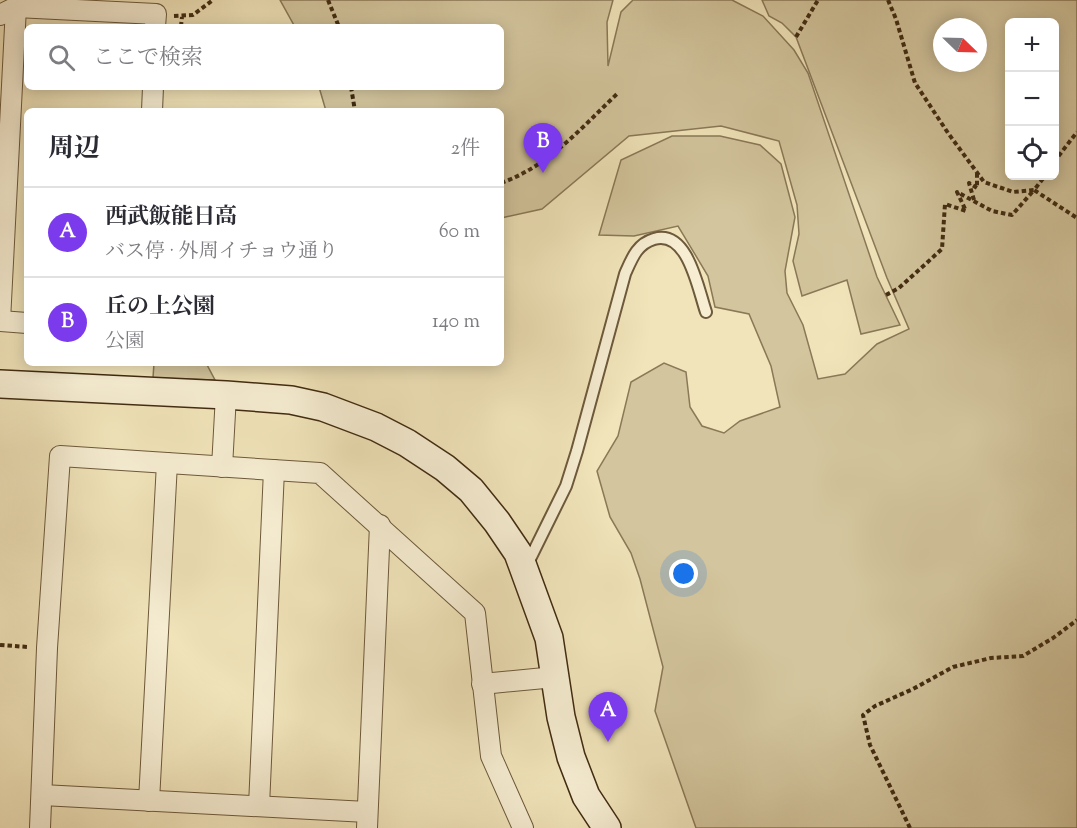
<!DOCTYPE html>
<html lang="ja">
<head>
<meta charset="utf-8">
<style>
  :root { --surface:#fff; --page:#f7f7f7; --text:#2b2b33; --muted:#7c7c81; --line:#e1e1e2; --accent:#7c3aed }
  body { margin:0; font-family:"Sorts Mill Goudy","Noto Serif JP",serif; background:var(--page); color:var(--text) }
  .controls { position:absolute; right:18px; top:18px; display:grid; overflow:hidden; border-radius:9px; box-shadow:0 3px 15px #0003 }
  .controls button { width:54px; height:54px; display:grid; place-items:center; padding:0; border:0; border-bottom:2px solid var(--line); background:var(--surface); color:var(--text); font:30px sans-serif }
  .compass { position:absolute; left:933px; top:18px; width:54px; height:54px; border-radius:50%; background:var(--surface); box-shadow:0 3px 15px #0003; rotate:113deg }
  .you { position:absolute; left:684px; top:574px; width:21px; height:21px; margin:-15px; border:4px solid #fff; border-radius:50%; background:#1a73e8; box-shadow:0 0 0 9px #1a73e833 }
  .badge { display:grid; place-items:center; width:39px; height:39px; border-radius:50%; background:var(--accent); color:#fff; font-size:20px; font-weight:700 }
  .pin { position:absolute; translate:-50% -50px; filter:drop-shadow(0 2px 3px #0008) }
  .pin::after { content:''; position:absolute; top:32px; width:21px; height:18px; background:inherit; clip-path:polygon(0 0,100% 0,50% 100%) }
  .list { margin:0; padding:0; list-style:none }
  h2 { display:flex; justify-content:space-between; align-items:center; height:78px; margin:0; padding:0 24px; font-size:26px }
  h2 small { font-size:20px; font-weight:400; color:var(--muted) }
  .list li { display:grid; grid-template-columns:39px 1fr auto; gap:18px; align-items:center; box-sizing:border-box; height:90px; padding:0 24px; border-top:2px solid var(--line) }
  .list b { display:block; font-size:22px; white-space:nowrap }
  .list p { margin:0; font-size:20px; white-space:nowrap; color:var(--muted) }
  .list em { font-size:20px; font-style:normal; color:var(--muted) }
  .icon { flex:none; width:33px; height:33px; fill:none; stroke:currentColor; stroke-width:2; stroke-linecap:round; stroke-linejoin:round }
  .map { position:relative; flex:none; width:1077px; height:828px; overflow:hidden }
  .search { position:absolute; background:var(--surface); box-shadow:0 3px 15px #0003; left:24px; top:24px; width:480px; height:66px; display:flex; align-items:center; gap:15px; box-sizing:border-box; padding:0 21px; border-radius:9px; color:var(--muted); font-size:22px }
  .panel { position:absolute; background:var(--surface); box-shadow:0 3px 15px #0003; left:24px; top:108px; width:480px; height:258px; border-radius:9px }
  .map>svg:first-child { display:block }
  .green { fill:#d3c59d; stroke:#8a7857; stroke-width:1.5; fill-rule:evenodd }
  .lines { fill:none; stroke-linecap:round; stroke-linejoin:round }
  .lane-casing { stroke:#6d593b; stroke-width:14 }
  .street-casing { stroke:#6d593b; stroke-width:22 }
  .secondary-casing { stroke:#412b11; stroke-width:30 }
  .path { stroke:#412b11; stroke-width:4; stroke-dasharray:4.5 3; stroke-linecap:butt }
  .lane { stroke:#f6edd2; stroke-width:10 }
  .street { stroke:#f6edd2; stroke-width:20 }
  .secondary { stroke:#f6edd2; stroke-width:27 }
</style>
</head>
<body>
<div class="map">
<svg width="1077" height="828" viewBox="0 0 1077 828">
  <rect width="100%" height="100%" fill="#f1e4ba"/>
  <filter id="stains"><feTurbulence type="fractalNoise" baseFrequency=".00333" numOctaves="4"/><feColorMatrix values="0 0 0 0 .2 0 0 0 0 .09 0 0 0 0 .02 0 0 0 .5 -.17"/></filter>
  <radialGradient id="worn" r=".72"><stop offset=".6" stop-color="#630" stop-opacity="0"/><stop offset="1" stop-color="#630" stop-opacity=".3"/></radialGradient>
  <!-- green -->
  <g class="green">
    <polygon points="280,0 613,0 607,22 608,66 621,12 633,0 732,0 763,16 794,50 808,73 877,277 900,325 861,334 847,280 802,296 793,261 799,234 797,205 779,141 721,126 629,136 542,209 501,218 501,111 326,111 319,87 501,87 501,27 295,27"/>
    <path d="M 762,0 L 1077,0 L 1077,828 L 696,828 L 655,711 L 663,667 L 640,579 L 631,553 L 610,517 L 597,471 L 618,436 L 631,382 L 664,363 L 686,372 L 690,407 L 702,426 L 724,433 L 740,421 L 780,407 L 771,366 L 749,314 L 715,307 L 708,276 L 678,226 L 634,236 L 599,235 L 621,160 L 672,136 L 720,136 L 760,145 L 781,164 L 795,217 L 785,271 L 787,293 L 803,325 L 818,379 L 845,374 L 877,344 L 909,329 L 887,278 L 796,37 L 782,23 L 769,16 ZM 1054,22 L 1054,176 L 1010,176 L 1010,22 ZM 942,27 L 978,27 L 978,63 L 942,63 Z"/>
    <polygon points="154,363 206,363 215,380 153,378"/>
  </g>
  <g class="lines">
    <!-- lane casing -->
    <g class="lane-casing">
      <path id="lane" d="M 527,565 L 566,486 L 577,451 L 625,274 C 632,258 637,244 654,239 C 688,229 698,289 706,312"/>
    </g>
    <!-- street casing -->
    <g class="street-casing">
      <g id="street">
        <polyline points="0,15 16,7 156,14 155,27"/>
        <polyline points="152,111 153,87"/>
        <polyline points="0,321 16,7"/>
        <polyline points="0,321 27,323"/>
        <polyline points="222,467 226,395"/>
        <polyline points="482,684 555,677"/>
        <polyline points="42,795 367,812"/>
        <polyline points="149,801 167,463"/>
        <polyline points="259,806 274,470"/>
        <polyline points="40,828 47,648 60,456 320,473 475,613 491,756 523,828"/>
        <polyline points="367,828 380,525"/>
      </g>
    </g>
    <!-- secondary casing -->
    <g class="secondary-casing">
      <polyline id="secondary" points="0,384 226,395 291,400 323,407 376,427 407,443 445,468 471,490 497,522 518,553 549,638 561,717 571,757 586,796 607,828"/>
    </g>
    <!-- path -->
    <g class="path">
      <polyline points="328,0 339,27"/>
      <polyline points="888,0 896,19 915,83 948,133 984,182 1013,192 1034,190 1045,176"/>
      <polyline points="174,16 193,15 213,0"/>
      <polyline points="173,27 181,26 182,17"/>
      <polyline points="796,37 818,0"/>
      <polyline points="351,87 355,111"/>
      <polyline points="1054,162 1077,132"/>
      <path d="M 501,183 C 549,166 581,128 617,94"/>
      <polyline points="974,200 969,183 977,188 977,173"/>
      <polyline points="886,295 899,288 942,249 945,204 966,211 957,192 992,211 1012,215 1034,190 1077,218"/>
      <polyline points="0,645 28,647"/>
      <polyline points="910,828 870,745 863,715 875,706 913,689 953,667 991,658 1023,656 1053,638 1077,620"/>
    </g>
    <!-- lane -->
    <use href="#lane" class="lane"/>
    <!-- street -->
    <use href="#street" class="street"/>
    <!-- secondary -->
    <use href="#secondary" class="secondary"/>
  </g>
  <rect width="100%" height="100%" filter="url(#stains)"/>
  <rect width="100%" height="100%" fill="url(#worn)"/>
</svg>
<div class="controls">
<button>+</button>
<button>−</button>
<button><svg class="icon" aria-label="locate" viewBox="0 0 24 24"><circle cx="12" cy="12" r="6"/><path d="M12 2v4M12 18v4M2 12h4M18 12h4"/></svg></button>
</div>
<svg class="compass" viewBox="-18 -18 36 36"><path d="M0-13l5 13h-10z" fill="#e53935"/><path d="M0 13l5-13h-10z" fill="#7c7c81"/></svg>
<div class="you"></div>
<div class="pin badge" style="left:608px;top:742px">A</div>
<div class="pin badge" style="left:543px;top:173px">B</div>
<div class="search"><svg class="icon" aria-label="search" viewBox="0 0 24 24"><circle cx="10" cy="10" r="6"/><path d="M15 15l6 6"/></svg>ここで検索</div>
<section class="panel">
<h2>周辺<small>2件</small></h2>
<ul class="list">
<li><span class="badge">A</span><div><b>西武飯能日高</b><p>バス停 · 外周イチョウ通り</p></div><em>60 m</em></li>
<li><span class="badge">B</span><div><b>丘の上公園</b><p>公園</p></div><em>140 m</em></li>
</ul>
</section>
</div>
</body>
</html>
